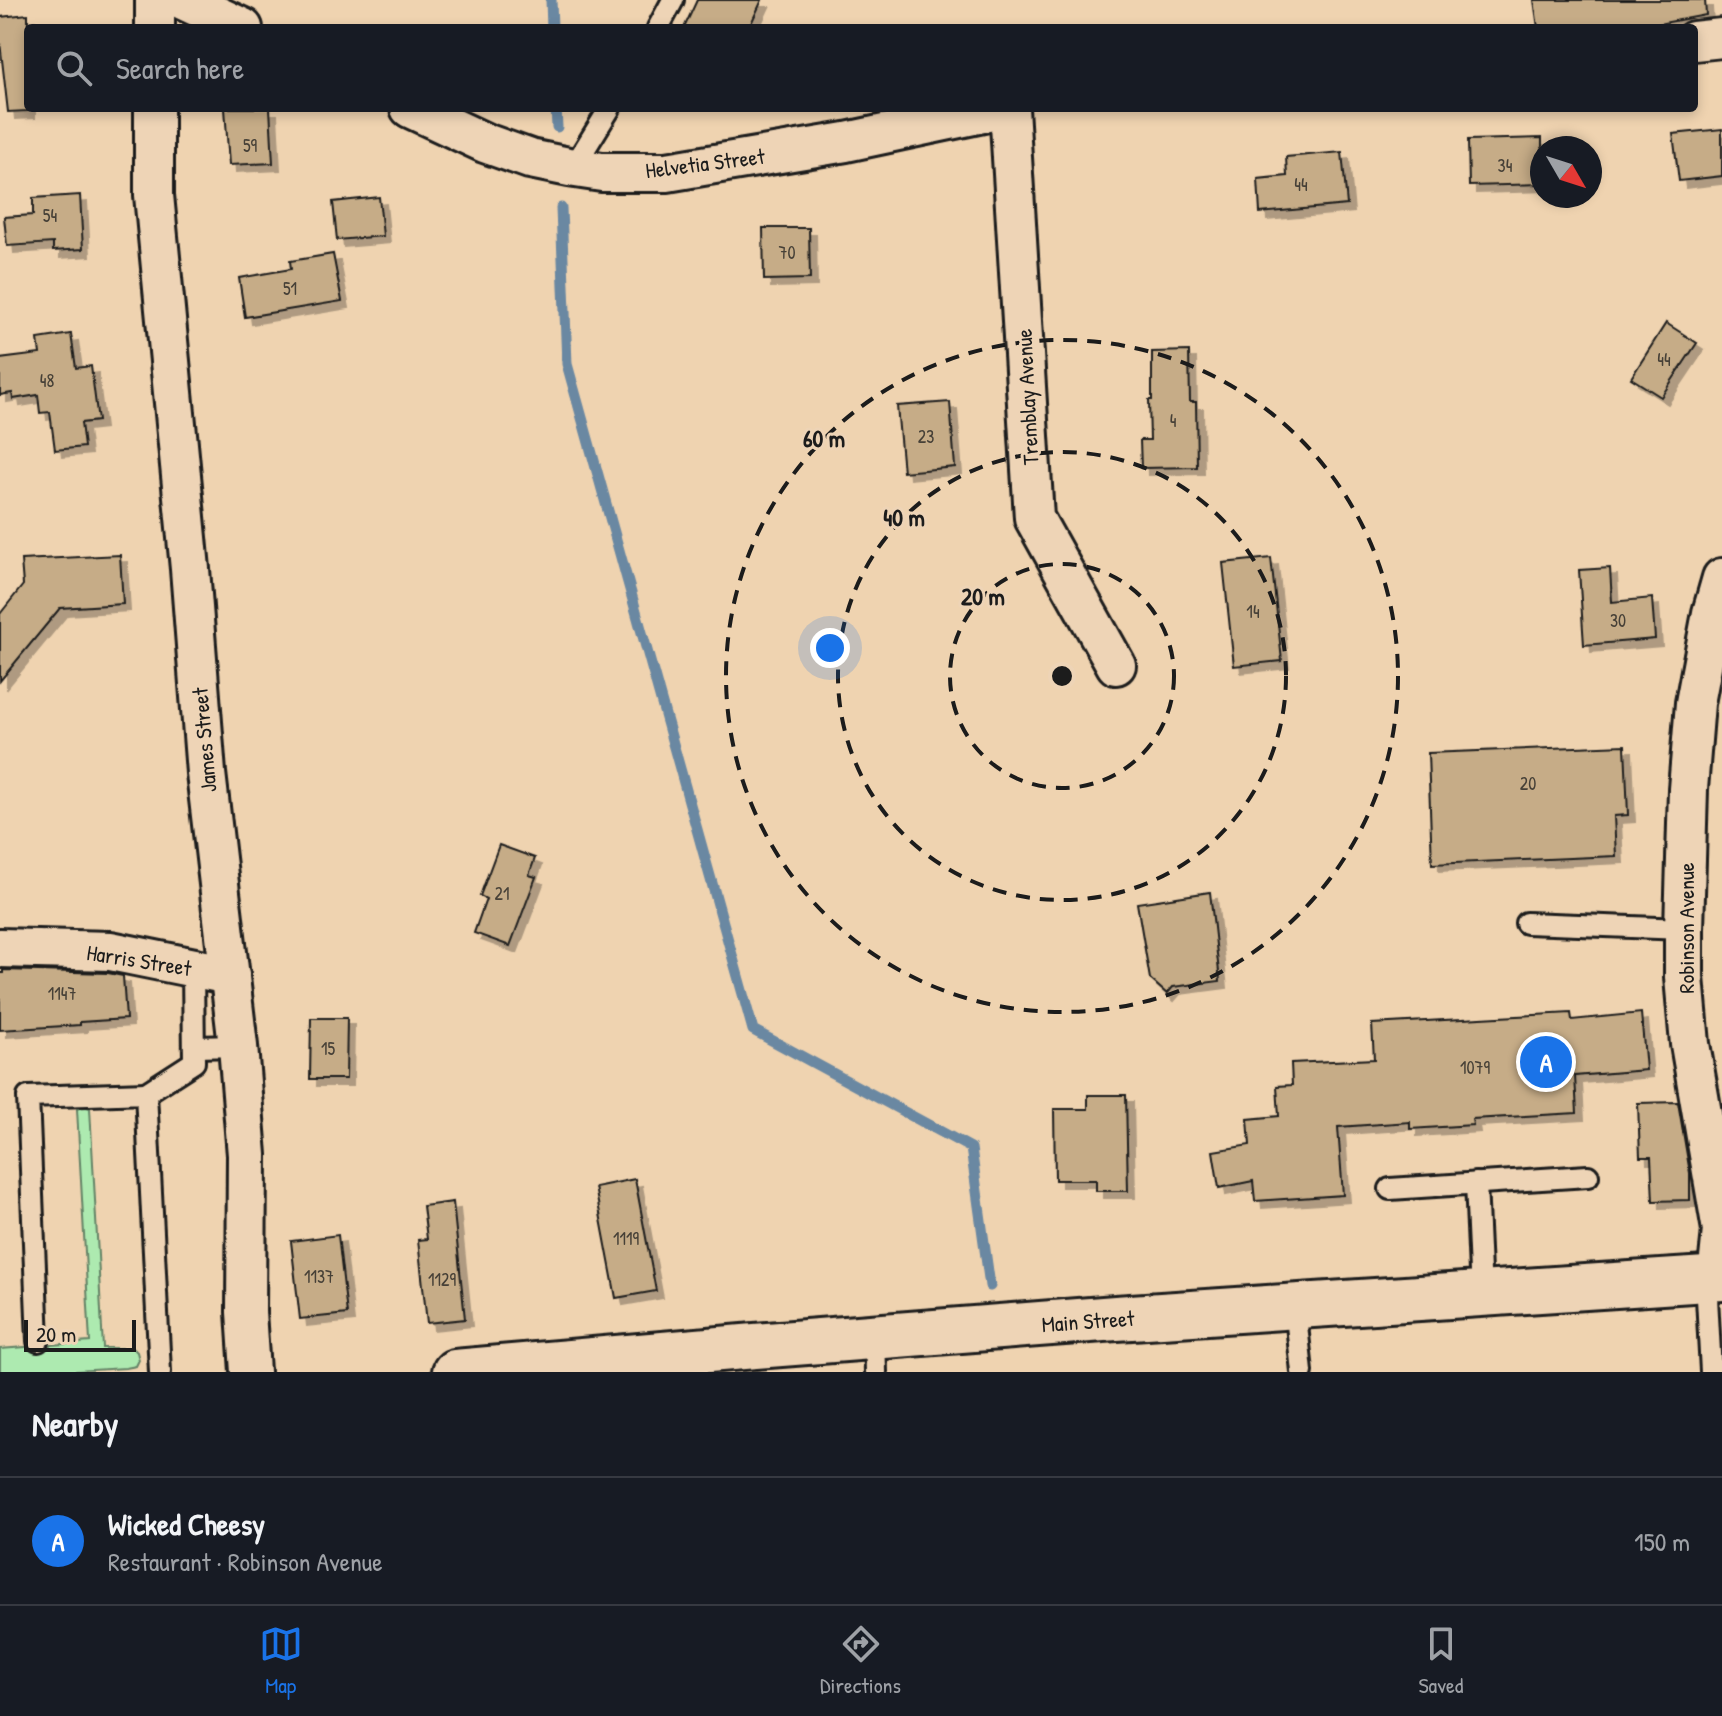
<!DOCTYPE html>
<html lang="en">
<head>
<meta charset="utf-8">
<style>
  :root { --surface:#171b24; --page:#242831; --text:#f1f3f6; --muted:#9ea1a6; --line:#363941; --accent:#1a73e8 }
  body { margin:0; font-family:"Patrick Hand",sans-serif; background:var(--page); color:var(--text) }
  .compass { position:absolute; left:1530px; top:136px; width:72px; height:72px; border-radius:50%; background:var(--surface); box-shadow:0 4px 12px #0003; rotate:129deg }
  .scale { position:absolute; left:24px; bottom:20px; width:112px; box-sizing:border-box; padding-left:8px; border:4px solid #1c1c1c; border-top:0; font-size:22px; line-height:28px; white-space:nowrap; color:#1c1c1c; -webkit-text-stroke:6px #eed4b6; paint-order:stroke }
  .you { position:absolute; left:830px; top:648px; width:28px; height:28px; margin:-20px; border:6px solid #fff; border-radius:50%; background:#1a73e8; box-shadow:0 0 0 12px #1a73e833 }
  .badge { display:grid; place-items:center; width:52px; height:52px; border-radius:50%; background:var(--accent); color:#fff; font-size:26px; font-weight:700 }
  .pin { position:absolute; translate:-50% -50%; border:4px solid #fff; box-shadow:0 2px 8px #0006 }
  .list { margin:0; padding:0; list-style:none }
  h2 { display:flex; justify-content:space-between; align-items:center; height:104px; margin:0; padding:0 32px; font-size:34px }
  h2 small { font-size:26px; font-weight:400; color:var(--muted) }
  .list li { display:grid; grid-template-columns:52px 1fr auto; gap:24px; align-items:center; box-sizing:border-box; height:128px; padding:0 32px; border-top:2px solid var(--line) }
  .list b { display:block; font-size:30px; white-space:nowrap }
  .list p { margin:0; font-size:26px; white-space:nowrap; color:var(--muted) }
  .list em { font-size:26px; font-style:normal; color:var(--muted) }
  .icon { flex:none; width:44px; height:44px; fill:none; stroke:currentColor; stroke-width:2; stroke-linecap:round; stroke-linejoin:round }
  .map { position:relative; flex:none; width:1722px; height:1372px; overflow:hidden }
  .search { position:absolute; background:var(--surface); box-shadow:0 4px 12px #0003; left:24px; right:24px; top:24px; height:88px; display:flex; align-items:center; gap:20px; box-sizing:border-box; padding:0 28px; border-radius:8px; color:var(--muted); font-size:30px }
  .sheet { height:232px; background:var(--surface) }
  nav { display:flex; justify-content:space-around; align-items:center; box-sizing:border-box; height:112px; border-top:2px solid var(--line); background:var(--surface); font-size:22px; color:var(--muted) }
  nav a { display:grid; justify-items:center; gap:4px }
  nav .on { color:var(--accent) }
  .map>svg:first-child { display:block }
  .green { fill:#adeab0; stroke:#648366; stroke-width:2 }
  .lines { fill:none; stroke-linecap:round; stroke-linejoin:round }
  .stream { stroke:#6a88a2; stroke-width:11 }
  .building { fill:#c6ac87; stroke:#1c1c1c; stroke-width:2; filter:url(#shadow) }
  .service-casing { stroke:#1c1c1c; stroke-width:26 }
  .minor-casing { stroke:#1c1c1c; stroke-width:44 }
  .secondary-casing { stroke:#1c1c1c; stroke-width:50 }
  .service { stroke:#eed4b6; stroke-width:20 }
  .minor { stroke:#eed4b6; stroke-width:38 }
  .secondary { stroke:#eed4b6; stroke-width:44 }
  .ring { fill:none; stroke:#1c1c1c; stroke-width:4; stroke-dasharray:14 10 }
  .labels { text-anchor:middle; stroke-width:6; stroke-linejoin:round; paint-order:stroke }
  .number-label { font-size:18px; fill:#464037 }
  .street-label { font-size:22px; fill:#1c1c1c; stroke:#eed4b6 }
  .centre { fill:#1c1c1c; stroke:#eed4b6; stroke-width:4 }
  .ring-label { font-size:24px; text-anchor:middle; font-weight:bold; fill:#1c1c1c; stroke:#eed4b6; stroke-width:6; stroke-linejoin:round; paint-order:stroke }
</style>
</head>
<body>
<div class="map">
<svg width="1722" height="1372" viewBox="0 0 1722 1372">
  <defs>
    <filter id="shadow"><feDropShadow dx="7" dy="7" stdDeviation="0" flood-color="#0004"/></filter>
  </defs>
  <rect width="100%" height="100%" fill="#efd3b0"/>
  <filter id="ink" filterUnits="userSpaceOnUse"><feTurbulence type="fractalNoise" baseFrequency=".0125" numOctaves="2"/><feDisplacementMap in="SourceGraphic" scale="16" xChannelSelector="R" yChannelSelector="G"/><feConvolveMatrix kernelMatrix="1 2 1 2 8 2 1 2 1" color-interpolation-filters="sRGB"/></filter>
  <g filter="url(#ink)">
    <!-- green -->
    <polygon class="green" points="83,1106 90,1108 103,1348 133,1348 137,1352 139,1360 136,1366 126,1368 58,1372 0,1372 0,1349 90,1342 77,1109"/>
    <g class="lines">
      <!-- stream -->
      <g class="stream">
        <polyline points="551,0 552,28"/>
        <polyline points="556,108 557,127"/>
        <polyline points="561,208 567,364 753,1030 971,1148 990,1286"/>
      </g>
    </g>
    <!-- building -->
    <g class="building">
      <polygon points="697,0 762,0 749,28 684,28"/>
      <polygon points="1534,0 1705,0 1706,15 1637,28 1538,28"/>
      <polygon points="28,14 28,111 8,112 0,42 0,17"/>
      <polygon points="225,108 270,108 273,163 229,165"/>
      <polygon points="1722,129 1722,176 1679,181 1673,134"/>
      <polygon points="1542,138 1542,184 1469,186 1468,140"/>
      <polygon points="1342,152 1347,205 1260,213 1258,179 1287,176 1286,157"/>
      <polygon points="80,195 83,249 53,251 53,243 7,246 4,217 33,215 33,198"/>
      <polygon points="379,197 383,236 337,240 333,202"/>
      <polygon points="763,228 809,228 810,279 764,280"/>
      <polygon points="333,254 342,301 245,317 239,278 291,269 290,261"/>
      <polygon points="1666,323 1697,343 1661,397 1631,378"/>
      <polygon points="71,334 76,368 91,366 98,421 81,423 84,447 55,450 50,412 40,413 38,395 13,399 12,393 0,395 0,359 40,354 38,339"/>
      <polygon points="1189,351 1190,402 1196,402 1197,467 1141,468 1140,440 1150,440 1149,400 1152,400 1152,352"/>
      <polygon points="950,402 955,467 903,472 897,406"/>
      <polygon points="120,555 123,604 60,608 0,681 0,614 23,585 21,560"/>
      <polygon points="1271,558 1282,661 1234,666 1223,563"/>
      <polygon points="1610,568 1612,602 1652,598 1655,639 1584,645 1579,570"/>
      <polygon points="1625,745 1628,815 1614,816 1616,856 1432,864 1428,753"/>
      <polygon points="499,845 535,858 529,875 536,877 510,946 474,933 486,899 480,896"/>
      <polygon points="1210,892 1220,981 1173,987 1167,994 1150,979 1137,903"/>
      <polygon points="3,970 108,973 123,976 126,1019 80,1022 80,1025 0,1030 0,973 3,973"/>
      <polygon points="1571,1013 1572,1020 1641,1013 1646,1070 1575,1076 1577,1113 1472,1119 1473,1125 1410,1129 1410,1122 1338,1127 1343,1195 1255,1201 1253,1181 1219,1188 1213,1151 1250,1145 1248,1119 1279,1116 1277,1086 1292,1085 1291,1063 1374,1059 1372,1024"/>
      <polygon points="311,1018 347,1018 346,1079 310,1079"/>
      <polygon points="1088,1095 1126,1095 1128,1191 1096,1191 1096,1180 1055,1180 1054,1109 1088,1109"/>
      <polygon points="1678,1102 1690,1173 1690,1200 1653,1201 1651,1157 1640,1157 1638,1103"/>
      <polygon points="635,1179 656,1291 616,1298 595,1187"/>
      <polygon points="453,1202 465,1319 427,1323 418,1240 427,1239 423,1206"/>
      <polygon points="338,1235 347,1314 300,1319 291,1241"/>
    </g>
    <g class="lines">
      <!-- service casing -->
      <g class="service-casing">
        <g id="service">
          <polyline points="658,28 673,0"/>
          <polyline points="573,168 610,108"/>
          <polyline points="1526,923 1684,929"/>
          <polyline points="194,1047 238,1046"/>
          <polyline points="146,1093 194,1062 193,967"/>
          <polyline points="1476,1183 1481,1294"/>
          <polyline points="1390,1189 1588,1176"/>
          <polyline points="1706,1279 1711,1372"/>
          <polyline points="1295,1306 1302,1372"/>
          <polyline points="875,1337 876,1372"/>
          <polyline points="38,1341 28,1097 146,1093 160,1372"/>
        </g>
      </g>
      <!-- minor casing -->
      <g class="minor-casing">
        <g id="minor">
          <polyline points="183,0 243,28"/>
          <polyline points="155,28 155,0"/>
          <polyline points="1694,41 1722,38"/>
          <polyline points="154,108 154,195 190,569 206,773 238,1046 247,1155 246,1312 250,1372"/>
          <polyline points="410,108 485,143 530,159 569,167 602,172 667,172 846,142 1007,108"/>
          <polyline points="1009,108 1034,518 1116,665"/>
          <polyline points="0,948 111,951 230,975"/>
          <polyline points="1717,1279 1722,1230 1690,1044 1684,977 1684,929 1688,789 1695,703 1712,613 1722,578"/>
        </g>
      </g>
      <!-- secondary casing -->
      <g class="secondary-casing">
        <polyline id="secondary" points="455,1372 755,1346 1116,1318 1722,1278"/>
      </g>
      <!-- service -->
      <use href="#service" class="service"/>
      <!-- minor -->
      <use href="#minor" class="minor"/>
      <!-- secondary -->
      <use href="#secondary" class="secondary"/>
    </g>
  </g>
  <!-- distance rings -->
  <g class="ring">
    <circle cx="1062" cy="676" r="112"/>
    <circle cx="1062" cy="676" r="224"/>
    <circle cx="1062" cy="676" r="336"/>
  </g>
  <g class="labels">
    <!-- number labels -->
    <g class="number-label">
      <text x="250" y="152">59</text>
      <text x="1505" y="172">34</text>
      <text x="1301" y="191">44</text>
      <text x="50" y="222">54</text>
      <text x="787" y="259">70</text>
      <text x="290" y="295">51</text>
      <text x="1664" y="366">44</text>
      <text x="47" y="387">48</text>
      <text x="1173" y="427">4</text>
      <text x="926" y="443">23</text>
      <text x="1253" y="618">14</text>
      <text x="1618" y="627">30</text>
      <text x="1528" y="790">20</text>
      <text x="502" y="900">21</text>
      <text x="62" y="1000">1147</text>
      <text x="328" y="1055">15</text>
      <text x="1475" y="1074">1079</text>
      <text x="626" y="1245">1119</text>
      <text x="319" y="1283">1137</text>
      <text x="442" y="1286">1129</text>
    </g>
    <!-- street labels -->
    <g class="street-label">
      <text transform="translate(705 163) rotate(-7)" y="8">Helvetia Street</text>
      <text transform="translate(1027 397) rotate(-93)" y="8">Tremblay Avenue</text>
      <text transform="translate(204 740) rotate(-95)" y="8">James Street</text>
      <text transform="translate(1686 928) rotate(-90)" y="8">Robinson Avenue</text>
      <text transform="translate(139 960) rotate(9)" y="8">Harris Street</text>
      <text transform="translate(1088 1321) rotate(-4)" y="8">Main Street</text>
    </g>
  </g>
  <circle cx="1062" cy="676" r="12" class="centre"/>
  <g class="ring-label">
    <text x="824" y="447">60 m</text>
    <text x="904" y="526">40 m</text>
    <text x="983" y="605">20 m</text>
  </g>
</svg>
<svg class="compass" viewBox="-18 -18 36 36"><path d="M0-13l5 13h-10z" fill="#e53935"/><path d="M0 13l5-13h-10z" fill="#9ea1a6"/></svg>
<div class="scale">20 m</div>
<div class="you"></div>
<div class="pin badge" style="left:1546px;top:1062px">A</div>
<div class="search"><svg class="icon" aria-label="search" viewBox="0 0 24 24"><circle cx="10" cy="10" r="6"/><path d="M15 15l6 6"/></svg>Search here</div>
</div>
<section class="sheet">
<h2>Nearby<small></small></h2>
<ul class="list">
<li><span class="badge">A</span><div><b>Wicked Cheesy</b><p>Restaurant · Robinson Avenue</p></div><em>150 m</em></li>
</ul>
</section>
<nav>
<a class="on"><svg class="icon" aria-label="map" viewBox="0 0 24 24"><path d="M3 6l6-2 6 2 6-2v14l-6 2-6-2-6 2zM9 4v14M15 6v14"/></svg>Map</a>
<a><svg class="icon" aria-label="directions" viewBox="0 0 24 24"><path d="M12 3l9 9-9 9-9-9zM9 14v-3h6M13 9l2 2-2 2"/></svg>Directions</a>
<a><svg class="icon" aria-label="saved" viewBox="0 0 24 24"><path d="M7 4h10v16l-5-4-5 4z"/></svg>Saved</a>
</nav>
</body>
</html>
